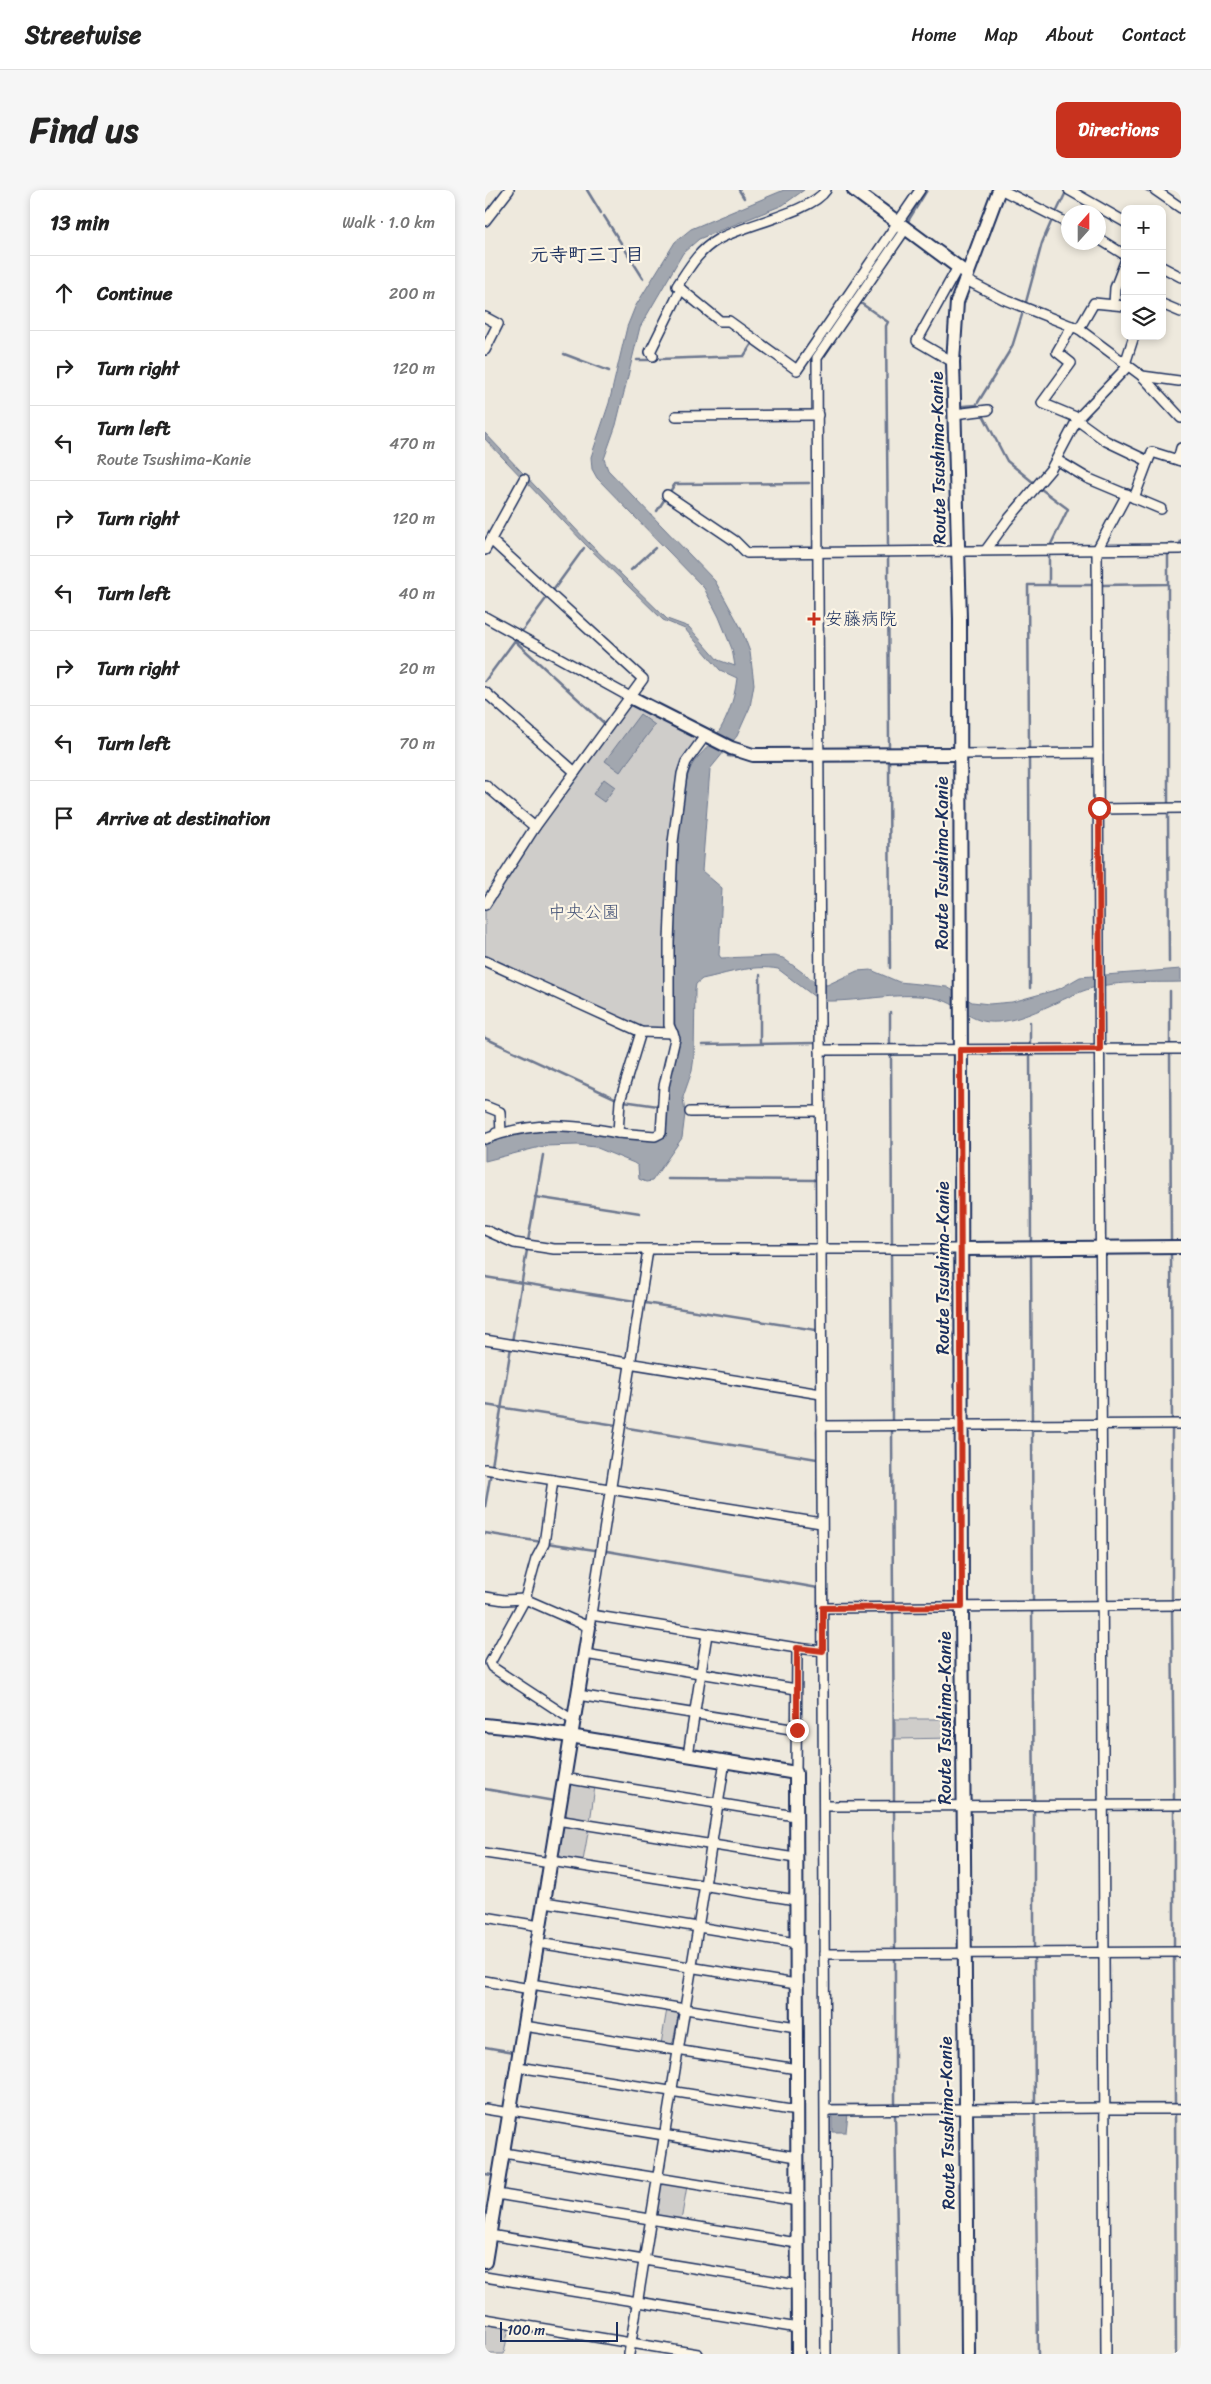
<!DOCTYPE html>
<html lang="en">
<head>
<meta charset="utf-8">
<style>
  :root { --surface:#fff; --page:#f6f6f6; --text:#222; --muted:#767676; --line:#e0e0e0; --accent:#c8321e }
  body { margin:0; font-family:Sriracha,"Klee One",sans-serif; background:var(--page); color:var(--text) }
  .controls { position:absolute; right:15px; top:15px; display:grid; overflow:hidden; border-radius:10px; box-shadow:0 2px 8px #0003 }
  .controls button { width:45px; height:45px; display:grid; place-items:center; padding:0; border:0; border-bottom:1px solid var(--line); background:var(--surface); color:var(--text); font:25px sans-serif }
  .compass { position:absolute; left:576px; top:15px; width:45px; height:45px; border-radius:50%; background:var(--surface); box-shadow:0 2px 8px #0003; rotate:21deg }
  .scale { position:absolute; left:15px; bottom:12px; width:118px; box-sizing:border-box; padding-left:5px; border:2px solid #1b2f5e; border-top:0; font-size:14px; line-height:18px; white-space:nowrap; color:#1b2f5e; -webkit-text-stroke:4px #fcf5e5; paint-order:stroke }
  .stop { position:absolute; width:15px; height:15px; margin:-11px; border:4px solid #c8321e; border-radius:50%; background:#fff }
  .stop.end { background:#c8321e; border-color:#fff; box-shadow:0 1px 5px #0008 }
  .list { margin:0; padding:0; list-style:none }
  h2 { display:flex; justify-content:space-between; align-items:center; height:65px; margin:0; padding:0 20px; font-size:21px }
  h2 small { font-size:16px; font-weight:400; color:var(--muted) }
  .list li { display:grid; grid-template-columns:32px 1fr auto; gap:15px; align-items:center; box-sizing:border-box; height:75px; padding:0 20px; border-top:1px solid var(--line) }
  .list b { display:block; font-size:19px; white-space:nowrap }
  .list p { margin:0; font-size:16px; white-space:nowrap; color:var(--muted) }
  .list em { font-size:16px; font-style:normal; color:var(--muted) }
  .icon { flex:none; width:28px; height:28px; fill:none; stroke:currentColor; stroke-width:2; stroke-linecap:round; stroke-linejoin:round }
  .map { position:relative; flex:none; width:696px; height:2164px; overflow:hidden; border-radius:10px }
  header { display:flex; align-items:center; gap:30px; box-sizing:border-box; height:70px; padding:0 25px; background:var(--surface); border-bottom:1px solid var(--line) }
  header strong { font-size:24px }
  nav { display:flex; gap:28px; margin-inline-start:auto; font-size:18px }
  .intro { display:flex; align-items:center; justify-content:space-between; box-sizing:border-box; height:120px; padding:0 30px }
  h1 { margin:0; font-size:35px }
  .button { padding:12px 22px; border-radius:10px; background:var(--accent); color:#fff; font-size:18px; font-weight:700 }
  main { display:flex; gap:30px; padding:0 30px }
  aside { flex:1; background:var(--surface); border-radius:10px; box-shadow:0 2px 8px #0003 }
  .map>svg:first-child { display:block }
  .green { fill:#cfcdca; stroke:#757e94 }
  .water { fill:#a2a7af; stroke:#6c778f }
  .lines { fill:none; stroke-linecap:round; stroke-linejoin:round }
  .stream { stroke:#6c778f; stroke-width:2.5 }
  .street-casing { stroke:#1b2f5e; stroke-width:12 }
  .secondary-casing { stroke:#1b2f5e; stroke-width:16 }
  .street { stroke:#fcf5e5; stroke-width:9 }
  .secondary { stroke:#fcf5e5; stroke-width:12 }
  .route { stroke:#c8321e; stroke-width:6 }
  .poi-dot { fill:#c8321e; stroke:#fcf5e5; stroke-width:2 }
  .labels { text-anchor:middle; stroke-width:4.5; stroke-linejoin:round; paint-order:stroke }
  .street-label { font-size:18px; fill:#1b2f5e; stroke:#fcf5e5 }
  .poi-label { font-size:18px; fill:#1b2f5e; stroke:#fcf5e5; text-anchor:start }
  .park-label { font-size:18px; fill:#485679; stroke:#fcf5e5 }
  .neighbourhood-label { font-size:19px; font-weight:bold; fill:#1b2f5e; stroke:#fcf5e5 }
</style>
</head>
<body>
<header>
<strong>Streetwise</strong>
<nav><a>Home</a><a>Map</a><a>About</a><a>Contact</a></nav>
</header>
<div class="intro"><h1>Find us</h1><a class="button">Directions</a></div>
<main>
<aside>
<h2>13 min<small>Walk · 1.0 km</small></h2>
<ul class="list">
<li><svg class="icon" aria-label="ahead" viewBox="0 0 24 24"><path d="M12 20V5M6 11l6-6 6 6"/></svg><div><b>Continue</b></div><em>200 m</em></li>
<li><svg class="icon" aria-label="right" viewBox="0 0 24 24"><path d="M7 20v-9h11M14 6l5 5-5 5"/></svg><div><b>Turn right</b></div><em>120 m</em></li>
<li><svg class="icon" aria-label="left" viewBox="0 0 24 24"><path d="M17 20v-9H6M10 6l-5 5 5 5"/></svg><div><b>Turn left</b><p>Route Tsushima-Kanie</p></div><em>470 m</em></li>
<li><svg class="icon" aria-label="right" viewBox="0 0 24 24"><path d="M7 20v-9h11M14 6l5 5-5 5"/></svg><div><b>Turn right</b></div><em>120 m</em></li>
<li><svg class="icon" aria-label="left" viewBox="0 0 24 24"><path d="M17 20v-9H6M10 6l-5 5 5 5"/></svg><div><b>Turn left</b></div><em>40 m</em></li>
<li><svg class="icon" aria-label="right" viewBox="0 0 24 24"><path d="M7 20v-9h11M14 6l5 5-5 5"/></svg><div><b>Turn right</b></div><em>20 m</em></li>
<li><svg class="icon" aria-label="left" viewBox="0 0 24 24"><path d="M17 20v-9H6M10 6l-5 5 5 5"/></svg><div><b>Turn left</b></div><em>70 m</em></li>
<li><svg class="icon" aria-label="arrive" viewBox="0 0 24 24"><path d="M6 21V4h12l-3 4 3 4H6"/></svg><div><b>Arrive at destination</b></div></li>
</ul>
</aside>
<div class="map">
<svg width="696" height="2164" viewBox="0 0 696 2164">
  <rect width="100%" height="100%" fill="#eee9dd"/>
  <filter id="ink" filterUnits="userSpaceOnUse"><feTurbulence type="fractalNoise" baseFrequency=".02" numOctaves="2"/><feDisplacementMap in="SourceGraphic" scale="10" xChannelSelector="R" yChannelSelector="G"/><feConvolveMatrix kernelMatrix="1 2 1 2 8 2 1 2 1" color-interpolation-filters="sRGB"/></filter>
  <g filter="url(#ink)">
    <!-- green -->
    <g class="green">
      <polygon points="145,513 214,547 194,583 182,838 180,840 157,839 0,768 0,721 61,627"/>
      <polygon points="410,1529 470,1529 470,1548 410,1549"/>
      <polygon points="89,1592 110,1596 105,1632 84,1629 80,1623 84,1596"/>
      <polygon points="82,1634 104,1637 98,1671 77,1668 74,1664 78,1636"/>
      <polygon points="182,1819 194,1823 188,1852 184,1856 176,1854"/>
      <polygon points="178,1992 202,1996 196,2031 174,2027 171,2023 176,1994"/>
      <polygon points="0,2132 24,2136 19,2164 0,2164"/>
    </g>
    <!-- water -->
    <g class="water">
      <path d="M 299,0 L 319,0 L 298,15 L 214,49 L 198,63 L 155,137 L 131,235 L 119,269 L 123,280 L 230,391 L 256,438 L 265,462 L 269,494 L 265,517 L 252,546 L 225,579 L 217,681 L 237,698 L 234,765 L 236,768 L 289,766 L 298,768 L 329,791 L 342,795 L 372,781 L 386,780 L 414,792 L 462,797 L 487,812 L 504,814 L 527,812 L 574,799 L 595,787 L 696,779 L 696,792 C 665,793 627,790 598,801 C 572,811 540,830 513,832 C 483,834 477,815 454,809 C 417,800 377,812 340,811 L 330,807 L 293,779 C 268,774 241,784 217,789 L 211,794 L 210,800 L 209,867 L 207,881 L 198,907 L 200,924 L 197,948 L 167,991 L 161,992 L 154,989 L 153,976 L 149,973 L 110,957 L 93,955 L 59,956 L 0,971 L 0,953 C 63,931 110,944 173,951 L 179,947 L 183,893 L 194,843 L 190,836 C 189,777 189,719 193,660 C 195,636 196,608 203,585 C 207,570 216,565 225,554 C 241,534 249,513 252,488 L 235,480 L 200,439 L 178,430 L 101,355 L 0,249 L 0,243 L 104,353 L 182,429 L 204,437 L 233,470 L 250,476 L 247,459 L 234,427 L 219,398 L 112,288 L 107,279 L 106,267 L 124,213 L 142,137 L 150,117 L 190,52 L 206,39 Z"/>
      <polygon points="155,524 170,535 135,582 120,571"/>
      <polygon points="119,589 130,597 119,612 108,604"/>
      <polygon points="347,1924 363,1924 361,1942 347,1942"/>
    </g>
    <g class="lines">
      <!-- stream -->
      <g class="stream">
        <polyline points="102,0 116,23"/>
        <polyline points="254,0 259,8"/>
        <polyline points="661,0 667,3"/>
        <polyline points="571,23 581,2"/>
        <polyline points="119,26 158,88"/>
        <polyline points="423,31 442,0"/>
        <polyline points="541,112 557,53 567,30"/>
        <polyline points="377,114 403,132 401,136 403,356"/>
        <polyline points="79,164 124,181"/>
        <polyline points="328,167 408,48"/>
        <polyline points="175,169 259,166 268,152"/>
        <polyline points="152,170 167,170"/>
        <polyline points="492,214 527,157 537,125"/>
        <polyline points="478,216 492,215"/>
        <polyline points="497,223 522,271 549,293"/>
        <polyline points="556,299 583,319 566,354"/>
        <polyline points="184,303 190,294 324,293"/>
        <polyline points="172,321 181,307"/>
        <polyline points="682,354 695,354 696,351"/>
        <polyline points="403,365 404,557"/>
        <polyline points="564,366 564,395"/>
        <polyline points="146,380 170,358"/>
        <polyline points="683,394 683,614"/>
        <polyline points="617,395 683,394 683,364"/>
        <polyline points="67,402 99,358"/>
        <polyline points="37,441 63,406"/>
        <polyline points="30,451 119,533"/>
        <polyline points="0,491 31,449"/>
        <polyline points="544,558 543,395 607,395"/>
        <polyline points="243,566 254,567"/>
        <polyline points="544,569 545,798"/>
        <polyline points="404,571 405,778"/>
        <polyline points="683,622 684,772"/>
        <polyline points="42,625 48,629"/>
        <polyline points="275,785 275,853"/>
        <polyline points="685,801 685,856"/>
        <polyline points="331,824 331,918"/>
        <polyline points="545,832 545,856"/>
        <polyline points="0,848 132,909"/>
        <polyline points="217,855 330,853"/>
        <polyline points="405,857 405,822"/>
        <polyline points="685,862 686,1050"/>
        <polyline points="406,863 407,1055"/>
        <polyline points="545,863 546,1051"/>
        <polyline points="138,911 173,916"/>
        <polyline points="331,924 331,990"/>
        <polyline points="183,989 331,990"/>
        <polyline points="50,1007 155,1023"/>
        <polyline points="43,1051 58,965"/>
        <polyline points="406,1063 407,1231"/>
        <polyline points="686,1064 687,1230"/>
        <polyline points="546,1065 547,1232"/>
        <polyline points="332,1078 332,1185"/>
        <polyline points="0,1087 150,1111"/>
        <polyline points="160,1113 331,1140"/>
        <polyline points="27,1152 42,1060"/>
        <polyline points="0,1215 131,1235"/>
        <polyline points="143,1238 332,1269"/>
        <polyline points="687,1238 687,1409"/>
        <polyline points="547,1239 548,1411"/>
        <polyline points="332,1240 333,1320"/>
        <polyline points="407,1240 408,1414"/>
        <polyline points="7,1276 26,1157"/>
        <polyline points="0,1317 6,1282"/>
        <polyline points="333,1335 333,1417"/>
        <polyline points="0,1343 57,1352"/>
        <polyline points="62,1353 110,1360"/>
        <polyline points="122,1361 333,1398"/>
        <polyline points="687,1419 689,1610"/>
        <polyline points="547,1420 549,1611"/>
        <polyline points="408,1421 409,1613"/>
        <polyline points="0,1599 69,1611"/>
        <polyline points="409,1619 410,1759"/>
        <polyline points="549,1619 549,1758"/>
        <polyline points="689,1619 689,1757"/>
        <polyline points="549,1767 550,1916"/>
        <polyline points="689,1767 690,1915"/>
        <polyline points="410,1768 410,1916"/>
        <polyline points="0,1857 29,1862"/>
        <polyline points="623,1914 696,1914"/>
        <polyline points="347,1915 449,1915"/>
        <polyline points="550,1922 553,2164"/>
        <polyline points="690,1922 691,2164"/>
        <polyline points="410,1923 414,2164"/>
        <polyline points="0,1984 7,1985"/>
      </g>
      <!-- street casing -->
      <g class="street-casing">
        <g id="street">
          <path d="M 341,0 C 327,22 257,35 232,50 C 213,61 204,78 192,96 L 235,131 L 244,131 L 312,180 L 435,0"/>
          <polyline points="517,0 584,34"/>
          <polyline points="584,0 640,32"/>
          <polyline points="670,0 696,18"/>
          <polyline points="0,31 24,0"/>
          <polyline points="614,49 640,65"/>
          <polyline points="677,77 696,87"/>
          <polyline points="479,89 518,109 594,139 657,186 696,228"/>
          <polyline points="629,114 630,98 640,72"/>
          <polyline points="677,114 696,122"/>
          <polyline points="0,127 13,134 0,160"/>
          <polyline points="587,136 572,162 586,173 557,213 593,228"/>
          <polyline points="594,139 609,113 640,116"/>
          <polyline points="168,166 165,162 196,99"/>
          <polyline points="468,172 432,151 473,77"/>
          <polyline points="640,174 649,146"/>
          <polyline points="657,186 694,191"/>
          <polyline points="469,224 503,220"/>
          <polyline points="191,226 333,225"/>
          <polyline points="592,230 621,251 663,271 667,262 696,271"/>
          <polyline points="572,270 602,288 676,319"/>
          <polyline points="693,270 696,258"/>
          <polyline points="182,305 250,351 262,363 696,359"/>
          <polyline points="649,308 663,271"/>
          <polyline points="0,360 39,289"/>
          <polyline points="501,360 522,331 566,279 593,228 643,176"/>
          <polyline points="0,427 145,507"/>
          <polyline points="0,502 90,582"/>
          <polyline points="474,564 613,563"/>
          <polyline points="0,595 50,637"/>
          <polyline points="614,619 696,618"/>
          <polyline points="0,715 50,637 158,489 6,350"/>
          <polyline points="0,771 156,842 188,843"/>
          <polyline points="335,860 696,859"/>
          <polyline points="0,916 15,922 16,943 11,943"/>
          <polyline points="205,922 334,921"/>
          <polyline points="133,943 170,946 176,943 179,896 190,849 184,835 184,752 188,652 197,584 201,572 220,546"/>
          <path d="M 0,949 C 48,931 84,934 133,943 L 135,911 L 156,842"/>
          <polyline points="0,1040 29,1053 69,1059 476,1059"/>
          <polyline points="0,1150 336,1204"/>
          <polyline points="337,1236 696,1234"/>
          <polyline points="0,1279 336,1333"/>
          <polyline points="68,1290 59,1354 51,1369 40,1409 5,1473 7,1477 89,1531"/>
          <polyline points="0,1407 19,1410 40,1409 104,1437 163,1060"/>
          <polyline points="338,1418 696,1415"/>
          <polyline points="106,1425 312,1458 311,1583"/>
          <polyline points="312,1458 338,1461"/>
          <polyline points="100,1464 311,1499"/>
          <polyline points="93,1505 312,1540"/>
          <polyline points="203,1565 222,1444"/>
          <polyline points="79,1588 310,1626"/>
          <polyline points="339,1616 696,1615"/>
          <polyline points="72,1630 310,1668"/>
          <polyline points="0,1663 66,1673"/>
          <polyline points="66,1671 311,1710"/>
          <polyline points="60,1712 311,1753"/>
          <polyline points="0,1727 55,1736"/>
          <polyline points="53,1753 311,1794"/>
          <polyline points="339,1764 696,1762"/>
          <polyline points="0,1791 45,1799"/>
          <polyline points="46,1794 311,1837"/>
          <polyline points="39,1836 312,1879"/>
          <polyline points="33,1877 312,1921"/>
          <polyline points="0,1919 25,1923"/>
          <polyline points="620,1919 696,1919"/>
          <polyline points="26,1920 312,1967"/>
          <polyline points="341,1920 620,1918"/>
          <polyline points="19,1963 313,2011"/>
          <polyline points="12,2004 312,2053"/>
          <polyline points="5,2045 313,2095"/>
          <polyline points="0,2087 313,2138"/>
          <polyline points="0,2129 213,2164"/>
          <polyline points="144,2164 240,1571"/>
          <polyline points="341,2164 332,168 421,38"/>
          <polyline points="621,2164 612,360 642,304"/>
        </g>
      </g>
      <!-- secondary casing -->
      <g class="secondary-casing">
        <g id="secondary">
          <polyline points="369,0 481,83"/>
          <polyline points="145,507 246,558 268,565 474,564"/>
          <polyline points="476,1059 696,1057"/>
          <polyline points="0,1535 48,1540 311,1583 313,2164"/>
          <polyline points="0,2072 104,1437"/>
          <polyline points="483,2164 477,1417 475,429 468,172 472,112 514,0"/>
        </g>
      </g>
      <!-- street -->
      <use href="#street" class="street"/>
      <!-- secondary -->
      <use href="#secondary" class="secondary"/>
    </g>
  </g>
  <g class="lines" filter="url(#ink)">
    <!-- route -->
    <polyline class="route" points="312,1540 312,1458 338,1461 338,1418 477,1417 475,860 615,859 614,618"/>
  </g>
  <!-- markers -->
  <path class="poi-dot" d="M326.5 421.5h5v5h5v5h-5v5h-5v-5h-5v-5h5z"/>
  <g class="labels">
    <!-- street labels -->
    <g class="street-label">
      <text transform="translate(453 268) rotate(-91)" y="6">Route Tsushima-Kanie</text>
      <text transform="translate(457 673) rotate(-90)" y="6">Route Tsushima-Kanie</text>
      <text transform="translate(458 1078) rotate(-90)" y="6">Route Tsushima-Kanie</text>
      <text transform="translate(460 1528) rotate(-90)" y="6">Route Tsushima-Kanie</text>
      <text transform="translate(462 1933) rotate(-91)" y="6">Route Tsushima-Kanie</text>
    </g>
    <!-- poi labels -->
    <g class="poi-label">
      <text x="340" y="435">安藤病院</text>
    </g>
    <!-- park labels -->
    <g class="park-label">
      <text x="99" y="728">中央公園</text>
    </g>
    <!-- neighbourhood labels -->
    <g class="neighbourhood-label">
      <text x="102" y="71">元寺町三丁目</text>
    </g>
  </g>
</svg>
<div class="controls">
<button>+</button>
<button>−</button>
<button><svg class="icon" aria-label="layers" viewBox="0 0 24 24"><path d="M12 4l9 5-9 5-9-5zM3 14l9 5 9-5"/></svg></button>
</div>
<svg class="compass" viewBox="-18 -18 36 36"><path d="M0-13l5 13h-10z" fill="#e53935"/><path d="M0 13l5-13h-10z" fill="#767676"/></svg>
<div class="scale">100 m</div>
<div class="stop" style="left:614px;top:618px"></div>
<div class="stop end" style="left:312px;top:1540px"></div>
</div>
</main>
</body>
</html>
